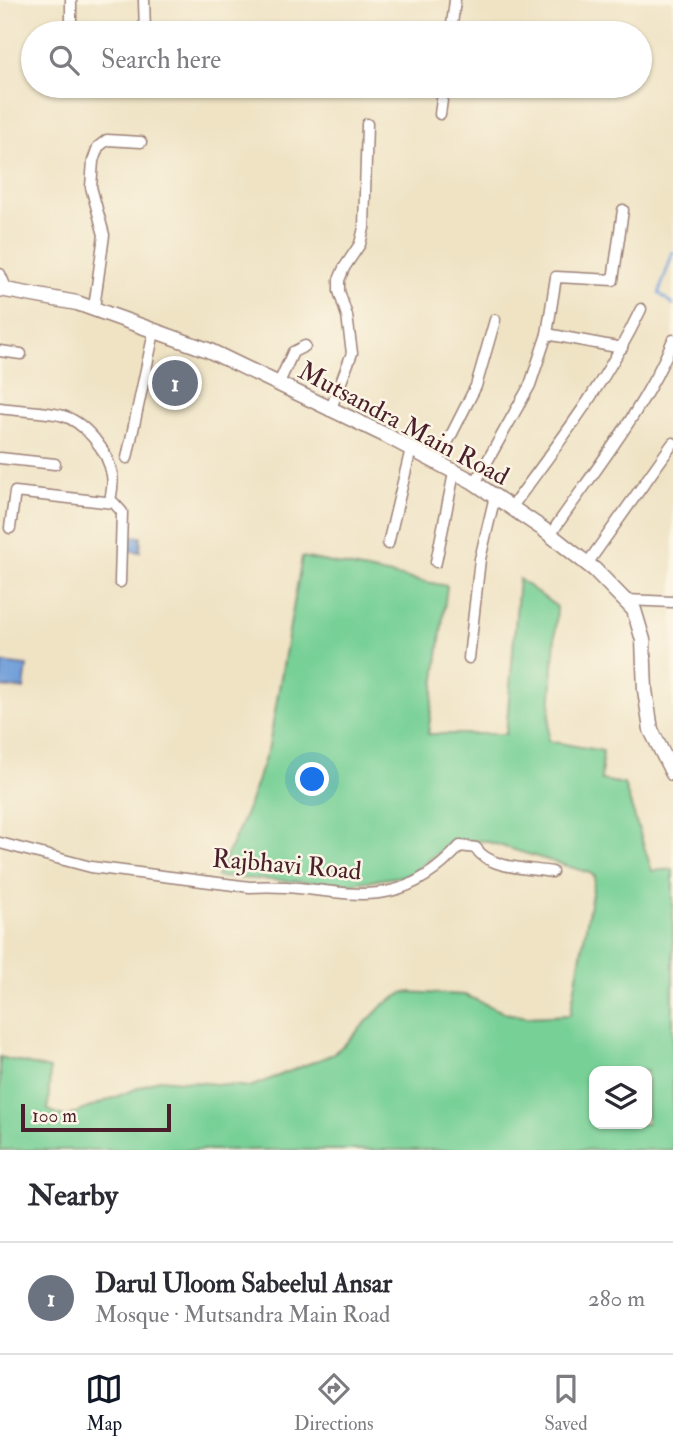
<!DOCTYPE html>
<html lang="en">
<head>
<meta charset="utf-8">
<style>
  :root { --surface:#fff; --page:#f2f2f3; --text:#2b2b33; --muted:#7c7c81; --line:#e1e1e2; --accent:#111827 }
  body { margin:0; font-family:"IM FELL Double Pica",serif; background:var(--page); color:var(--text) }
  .controls { position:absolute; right:21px; bottom:21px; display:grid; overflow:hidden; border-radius:14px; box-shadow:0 2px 5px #0004 }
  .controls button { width:63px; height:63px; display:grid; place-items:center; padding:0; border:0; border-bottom:2px solid var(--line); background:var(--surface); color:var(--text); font:35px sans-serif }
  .scale { position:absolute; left:21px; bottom:18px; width:150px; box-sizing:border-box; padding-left:7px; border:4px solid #4a1f2b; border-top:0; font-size:19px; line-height:24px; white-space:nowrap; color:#4a1f2b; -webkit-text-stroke:5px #fcf5e5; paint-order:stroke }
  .you { position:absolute; left:313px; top:780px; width:24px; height:24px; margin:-18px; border:5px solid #fff; border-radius:50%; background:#1a73e8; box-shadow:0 0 0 10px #1a73e833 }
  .badge { display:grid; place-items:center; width:46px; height:46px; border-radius:50%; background:var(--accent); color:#fff; font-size:23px; font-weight:700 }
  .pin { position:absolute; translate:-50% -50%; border:4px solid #fff; box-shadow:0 2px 7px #0006 }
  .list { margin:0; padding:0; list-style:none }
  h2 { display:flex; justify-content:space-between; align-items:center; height:91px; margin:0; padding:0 28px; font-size:30px }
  h2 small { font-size:23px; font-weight:400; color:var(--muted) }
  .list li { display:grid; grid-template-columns:46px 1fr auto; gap:21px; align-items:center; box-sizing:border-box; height:112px; padding:0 28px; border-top:2px solid var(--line) }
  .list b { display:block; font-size:26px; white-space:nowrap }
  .list p { margin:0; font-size:23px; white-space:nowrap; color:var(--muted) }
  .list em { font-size:23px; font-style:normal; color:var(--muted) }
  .icon { flex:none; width:38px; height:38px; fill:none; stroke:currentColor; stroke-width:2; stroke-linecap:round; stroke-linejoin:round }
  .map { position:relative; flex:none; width:673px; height:1150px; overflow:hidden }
  .search { position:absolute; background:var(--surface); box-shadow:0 2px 5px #0004; left:21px; right:21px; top:21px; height:77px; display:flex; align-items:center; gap:18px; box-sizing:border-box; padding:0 24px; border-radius:38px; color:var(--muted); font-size:26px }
  .sheet { height:203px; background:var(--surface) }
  nav { display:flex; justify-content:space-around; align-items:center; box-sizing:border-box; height:98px; border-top:2px solid var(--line); background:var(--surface); font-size:19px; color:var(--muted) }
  nav a { display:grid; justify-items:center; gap:4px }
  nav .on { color:var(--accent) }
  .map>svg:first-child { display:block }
  .green { fill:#77d096; stroke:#607860; stroke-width:2; fill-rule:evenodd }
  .water { fill:#709fd9; stroke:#5d5f82; stroke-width:2 }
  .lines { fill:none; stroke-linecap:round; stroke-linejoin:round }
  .stream { stroke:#709fd9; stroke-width:2.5 }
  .street-casing { stroke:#9c8178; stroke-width:13 }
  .secondary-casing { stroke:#9c8178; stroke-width:17 }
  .street { stroke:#fff; stroke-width:10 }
  .secondary { stroke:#fff; stroke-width:14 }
  .labels { text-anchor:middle; stroke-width:5; stroke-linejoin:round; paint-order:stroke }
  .street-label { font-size:26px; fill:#4a1f2b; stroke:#fcf5e5 }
</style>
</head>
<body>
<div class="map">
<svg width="673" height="1150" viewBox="0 0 673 1150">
  <rect width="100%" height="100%" fill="#fcf5e5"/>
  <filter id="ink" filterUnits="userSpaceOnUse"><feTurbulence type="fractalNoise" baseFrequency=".0143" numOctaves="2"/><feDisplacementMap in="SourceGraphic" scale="14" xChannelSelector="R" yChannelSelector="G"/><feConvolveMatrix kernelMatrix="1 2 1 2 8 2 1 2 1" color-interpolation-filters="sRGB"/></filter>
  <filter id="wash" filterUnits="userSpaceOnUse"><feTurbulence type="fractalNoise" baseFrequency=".00686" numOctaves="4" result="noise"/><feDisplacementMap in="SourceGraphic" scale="28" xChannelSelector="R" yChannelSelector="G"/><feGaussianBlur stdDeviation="1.57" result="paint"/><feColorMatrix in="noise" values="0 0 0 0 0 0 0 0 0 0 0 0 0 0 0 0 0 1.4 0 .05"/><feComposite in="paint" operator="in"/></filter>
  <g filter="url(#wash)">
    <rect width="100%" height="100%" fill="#efe3c4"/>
    <!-- green -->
    <path class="green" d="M 302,557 L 447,586 L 428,734 L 506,734 L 519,579 L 557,607 L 548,741 L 603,751 L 601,780 L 624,784 L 652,871 L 673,869 L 673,1150 L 0,1150 L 0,1057 L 50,1069 L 48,1110 L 66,1117 L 160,1079 L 250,1087 L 331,1055 L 344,1045 L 383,1005 L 405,992 L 465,995 L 505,1013 L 527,1017 L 570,1015 L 595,877 L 590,873 L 485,841 L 454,840 L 410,875 L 348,884 L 217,877 L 246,813 L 269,746 ZM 647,1071 L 647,1124 L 594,1124 L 594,1071 Z"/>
    <!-- water -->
    <g class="water">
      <polygon points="127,535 141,537 140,552 125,550"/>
      <polygon points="2,663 27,666 24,689 0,687"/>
    </g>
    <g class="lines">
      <!-- stream -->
      <polyline class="stream" points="673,252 659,293 673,305"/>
    </g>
  </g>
  <g filter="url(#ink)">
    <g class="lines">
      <!-- street casing -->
      <g class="street-casing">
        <g id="street">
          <polyline points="71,0 71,33"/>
          <polyline points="144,0 145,33"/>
          <polyline points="451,33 455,0"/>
          <polyline points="440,114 444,86"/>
          <polyline points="0,274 7,290"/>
          <polyline points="94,308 104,235 91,187 93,161 98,147 107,140 141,142"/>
          <polyline points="547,334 622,348"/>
          <polyline points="0,351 21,354"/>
          <polyline points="278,385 293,352 305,346"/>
          <path d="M 0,408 C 20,411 41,411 60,415 C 85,421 108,451 112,475 C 114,484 111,493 110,502"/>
          <polyline points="330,411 352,353 347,316 339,291 339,280 344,268 360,244 364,228 367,124"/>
          <polyline points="0,458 55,464"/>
          <polyline points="127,458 154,332"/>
          <polyline points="437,463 476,386 495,320"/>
          <polyline points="475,483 530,385 547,334 556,277 613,280 623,210"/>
          <path d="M 511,508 C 558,444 607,381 641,309"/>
          <polyline points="10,528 15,492 114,503 122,512 120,582"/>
          <path d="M 550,535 C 593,472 644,411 673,340"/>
          <polyline points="388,544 411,449"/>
          <polyline points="436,562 454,473"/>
          <polyline points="587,564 673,443"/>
          <polyline points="626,600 673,602"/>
          <polyline points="469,658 480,559 495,496"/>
          <path d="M 0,843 L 91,867 L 250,887 C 335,881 389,925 460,846 L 476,848 C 489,869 529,868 552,872"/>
        </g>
      </g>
      <!-- secondary casing -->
      <g class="secondary-casing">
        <polyline id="secondary" points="0,289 77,303 208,350 387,436 472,481 543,529 595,570 634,610 643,640 645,690 651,730 673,774"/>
      </g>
      <!-- street -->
      <use href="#street" class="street"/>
      <!-- secondary -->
      <use href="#secondary" class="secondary"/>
    </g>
  </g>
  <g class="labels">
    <!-- street labels -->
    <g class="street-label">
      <text transform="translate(404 423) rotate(28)" y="9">Mutsandra Main Road</text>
      <text transform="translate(287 864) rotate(5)" y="9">Rajbhavi Road</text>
    </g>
  </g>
</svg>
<div class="controls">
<button><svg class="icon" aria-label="layers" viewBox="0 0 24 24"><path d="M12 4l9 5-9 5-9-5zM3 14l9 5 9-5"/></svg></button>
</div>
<div class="scale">100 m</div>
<div class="you"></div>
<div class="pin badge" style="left:175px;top:383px;background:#6b7280">1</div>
<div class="search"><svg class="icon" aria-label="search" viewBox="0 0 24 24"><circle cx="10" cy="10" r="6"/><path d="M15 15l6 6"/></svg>Search here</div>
</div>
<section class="sheet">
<h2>Nearby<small></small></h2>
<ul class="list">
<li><span class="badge" style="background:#6b7280">1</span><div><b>Darul Uloom Sabeelul Ansar</b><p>Mosque · Mutsandra Main Road</p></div><em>280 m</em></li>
</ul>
</section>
<nav>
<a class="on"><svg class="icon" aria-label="map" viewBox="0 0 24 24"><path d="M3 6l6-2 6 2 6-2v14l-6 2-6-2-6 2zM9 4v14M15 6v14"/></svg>Map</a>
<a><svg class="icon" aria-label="directions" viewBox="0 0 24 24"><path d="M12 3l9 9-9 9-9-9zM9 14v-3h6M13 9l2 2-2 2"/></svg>Directions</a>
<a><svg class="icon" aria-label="saved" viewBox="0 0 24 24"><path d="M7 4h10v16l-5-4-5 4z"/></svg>Saved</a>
</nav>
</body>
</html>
